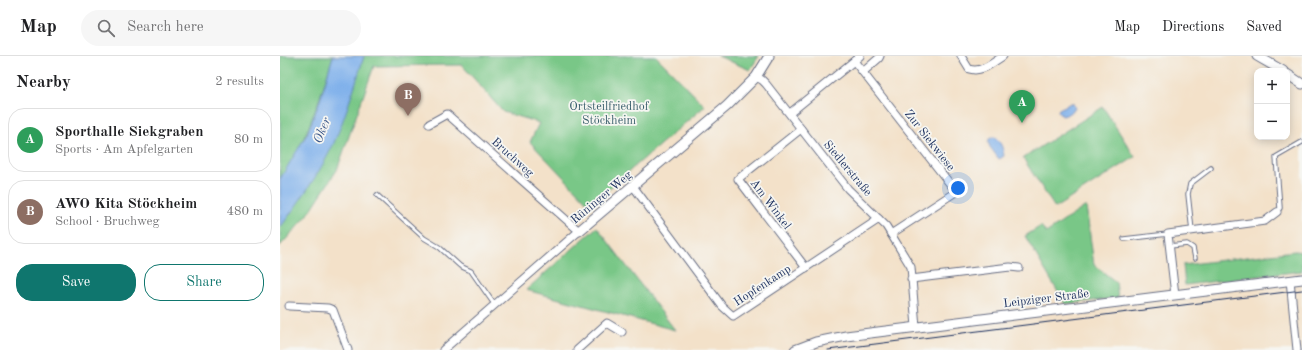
<!DOCTYPE html>
<html lang="en">
<head>
<meta charset="utf-8">
<style>
  :root { --surface:#fff; --page:#f6f6f6; --text:#202124; --muted:#757577; --line:#e0e0e0; --accent:#0f766e }
  body { margin:0; font-family:"Old Standard TT",serif; background:var(--page); color:var(--text) }
  .controls { position:absolute; right:12px; top:12px; display:grid; overflow:hidden; border-radius:8px; box-shadow:0 2px 10px #0003 }
  .controls button { width:36px; height:36px; display:grid; place-items:center; padding:0; border:0; border-bottom:1px solid var(--line); background:var(--surface); color:var(--text); font:20px sans-serif }
  .you { position:absolute; left:678px; top:132px; width:14px; height:14px; margin:-10px; border:3px solid #fff; border-radius:50%; background:#1a73e8; box-shadow:0 0 0 6px #1a73e833 }
  .badge { display:grid; place-items:center; width:26px; height:26px; border-radius:50%; background:var(--accent); color:#fff; font-size:13px; font-weight:700 }
  .pin { position:absolute; translate:-50% -33px; filter:drop-shadow(0 1px 2px #0008) }
  .pin::after { content:''; position:absolute; top:21px; width:14px; height:12px; background:inherit; clip-path:polygon(0 0,100% 0,50% 100%) }
  .list { margin:0; padding:0; list-style:none }
  h2 { display:flex; justify-content:space-between; align-items:center; height:52px; margin:0; padding:0 16px; font-size:17px }
  h2 small { font-size:13px; font-weight:400; color:var(--muted) }
  .list li { display:grid; grid-template-columns:26px 1fr auto; gap:12px; align-items:center; box-sizing:border-box; height:64px; margin:0 8px 8px; padding:0 8px; border:1px solid var(--line); border-radius:16px }
  .list b { display:block; font-size:15px; white-space:nowrap }
  .list p { margin:0; font-size:13px; white-space:nowrap; color:var(--muted) }
  .list em { font-size:13px; font-style:normal; color:var(--muted) }
  .actions { display:flex; gap:8px; padding:12px 16px }
  .actions a { flex:1; padding:9px 0; border:1px solid var(--accent); border-radius:16px; text-align:center; font-size:14px; color:var(--accent) }
  .actions .main { background:var(--accent); color:#fff }
  .icon { flex:none; width:22px; height:22px; fill:none; stroke:currentColor; stroke-width:2; stroke-linecap:round; stroke-linejoin:round }
  .map { position:relative; flex:none; width:1022px; height:294px; overflow:hidden }
  header { display:flex; align-items:center; gap:24px; box-sizing:border-box; height:56px; padding:0 20px; background:var(--surface); border-bottom:1px solid var(--line) }
  header strong { font-size:19px }
  nav { display:flex; gap:22px; margin-inline-start:auto; font-size:14px }
  .search { width:280px; height:36px; background:var(--page); display:flex; align-items:center; gap:10px; box-sizing:border-box; padding:0 14px; border-radius:22px; color:var(--muted); font-size:15px }
  main { display:flex }
  aside { flex:1; background:var(--surface) }
  .map>svg:first-child { display:block }
  .green { fill:#79c787; stroke:#4a7b72 }
  .water { fill:#7fb0eb; stroke:#4d70a4 }
  .lines { fill:none; stroke-linecap:round; stroke-linejoin:round }
  .service-casing { stroke:#676d83; stroke-width:5.5 }
  .minor-casing { stroke:#676d83; stroke-width:9 }
  .tertiary-casing { stroke:#676d83; stroke-width:11 }
  .service { stroke:#fff; stroke-width:3.5 }
  .minor { stroke:#fff; stroke-width:7 }
  .tertiary { stroke:#fff; stroke-width:9 }
  .tram { stroke:#1b2f5e; stroke-width:1 }
  .labels { text-anchor:middle; stroke-width:3.5; stroke-linejoin:round; paint-order:stroke }
  .park-label { font-size:12px; fill:#375d6a; stroke:#f6f6f2 }
  .street-label { font-size:12px; fill:#1b2f5e; stroke:#f6f6f2 }
  .water-label { font-size:13px; font-style:italic; fill:#395688; stroke:#f6f6f2 }
</style>
</head>
<body>
<header>
<strong>Map</strong>
<div class="search"><svg class="icon" aria-label="search" viewBox="0 0 24 24"><circle cx="10" cy="10" r="6"/><path d="M15 15l6 6"/></svg>Search here</div>
<nav><a>Map</a><a>Directions</a><a>Saved</a></nav>
</header>
<main>
<aside>
<h2>Nearby<small>2 results</small></h2>
<ul class="list">
<li><span class="badge" style="background:#2e9e5b">A</span><div><b>Sporthalle Siekgraben</b><p>Sports · Am Apfelgarten</p></div><em>80 m</em></li>
<li><span class="badge" style="background:#8d6e63">B</span><div><b>AWO Kita Stöckheim</b><p>School · Bruchweg</p></div><em>480 m</em></li>
</ul>
<div class="actions"><a class="main">Save</a><a>Share</a></div>
</aside>
<div class="map">
<svg width="1022" height="294" viewBox="0 0 1022 294">
  <rect width="100%" height="100%" fill="#f6f6f2"/>
  <filter id="ink" filterUnits="userSpaceOnUse"><feTurbulence type="fractalNoise" baseFrequency=".025" numOctaves="2"/><feDisplacementMap in="SourceGraphic" scale="8" xChannelSelector="R" yChannelSelector="G"/><feConvolveMatrix kernelMatrix="1 2 1 2 8 2 1 2 1" color-interpolation-filters="sRGB"/></filter>
  <filter id="wash" filterUnits="userSpaceOnUse"><feTurbulence type="fractalNoise" baseFrequency=".012" numOctaves="4" result="noise"/><feDisplacementMap in="SourceGraphic" scale="16" xChannelSelector="R" yChannelSelector="G"/><feGaussianBlur stdDeviation="0.9" result="paint"/><feColorMatrix in="noise" values="0 0 0 0 0 0 0 0 0 0 0 0 0 0 0 0 0 1.4 0 .05"/><feComposite in="paint" operator="in"/></filter>
  <g filter="url(#wash)">
    <rect width="100%" height="100%" fill="#f3e1c9"/>
    <!-- green -->
    <g class="green">
      <path d="M 0,0 L 53,0 C 40,43 27,86 0,123 Z"/>
      <polygon points="84,0 376,0 425,50 310,149 250,86 259,67 223,56 182,9 94,10 57,114 27,160 0,190 0,172 10,158 70,43"/>
      <polygon points="438,0 479,0 470,14"/>
      <polygon points="823,51 855,101 775,152 743,102"/>
      <polygon points="806,150 814,209 836,226 838,242 785,248 745,180 761,170 766,177"/>
      <polygon points="317,171 395,274 246,234"/>
      <polygon points="1015,195 1022,196 1022,215 905,229 903,209"/>
    </g>
    <!-- water -->
    <g class="water">
      <path d="M 53,0 L 84,0 C 75,29 65,62 53,89 C 39,118 19,146 0,172 L 0,123 L 27,78 L 40,44 Z"/>
      <polygon points="791,47 793,47 795,53 786,59 782,60 778,55 779,53"/>
      <path d="M 714,81 C 721,85 723,93 724,100 L 721,102 L 719,103 L 710,91 L 708,86 L 709,83 Z"/>
    </g>
  </g>
  <g filter="url(#ink)">
    <g class="lines">
      <!-- service casing -->
      <g class="service-casing">
        <g id="service">
          <polyline points="97,139 144,182 159,191 180,210 191,215 214,248"/>
          <polyline points="997,156 1000,152 996,101 1022,86"/>
          <polyline points="912,175 908,138 910,128 931,112"/>
          <polyline points="844,183 888,178"/>
          <polyline points="890,190 907,188 913,192 915,202"/>
        </g>
      </g>
      <!-- minor casing -->
      <g class="minor-casing">
        <g id="minor">
          <path d="M 681,0 L 689,13 C 702,17 712,7 723,0"/>
          <polyline points="574,5 674,133 674,137 611,178"/>
          <polyline points="583,16 599,2 600,0"/>
          <polyline points="476,21 482,24 486,28 568,133 606,170 611,178 631,211 636,271"/>
          <polyline points="510,57 580,0"/>
          <polyline points="149,68 167,58 299,175 163,294"/>
          <polyline points="521,73 458,123 526,212"/>
          <polyline points="353,130 442,250 453,260 599,163"/>
          <polyline points="631,223 730,211 739,212"/>
          <polyline points="1010,224 1017,294"/>
          <polyline points="895,239 888,178 985,165 997,156"/>
          <polyline points="9,250 48,252 53,254 68,294"/>
          <polyline points="297,294 327,267 342,276"/>
        </g>
      </g>
      <!-- tertiary casing -->
      <g class="tertiary-casing">
        <g id="tertiary">
          <polyline points="977,0 1003,15"/>
          <polyline points="1007,18 1022,28"/>
          <polyline points="299,175 447,50 476,21 489,0"/>
          <polyline points="515,294 536,286 566,280 1022,223"/>
        </g>
      </g>
      <!-- service -->
      <use href="#service" class="service"/>
      <!-- minor -->
      <use href="#minor" class="minor"/>
      <!-- tertiary -->
      <use href="#tertiary" class="tertiary"/>
      <!-- tram -->
      <polyline class="tram" points="548,294 1022,234"/>
    </g>
  </g>
  <g class="labels">
    <!-- park labels -->
    <g class="park-label">
      <text x="329" y="54">Ortsteilfriedhof<tspan x="329" dy="14">Stöckheim</tspan></text>
    </g>
    <!-- street labels -->
    <g class="street-label">
      <text transform="translate(650 84) rotate(52)" y="4">Zur Siekwiese</text>
      <text transform="translate(233 101) rotate(42)" y="4">Bruchweg</text>
      <text transform="translate(568 112) rotate(50)" y="4">Siedlerstraße</text>
      <text transform="translate(321 141) rotate(-40)" y="4">Rüninger Weg</text>
      <text transform="translate(491 148) rotate(53)" y="4">Am Winkel</text>
      <text transform="translate(482 229) rotate(-33)" y="4">Hopfenkamp</text>
      <text transform="translate(766 242) rotate(-7)" y="4">Leipziger Straße</text>
    </g>
    <!-- water labels -->
    <g class="water-label">
      <text transform="translate(41 74) rotate(-68)" y="5">Oker</text>
    </g>
  </g>
</svg>
<div class="controls">
<button>+</button>
<button>−</button>
</div>
<div class="you"></div>
<div class="pin badge" style="left:742px;top:67px;background:#2e9e5b">A</div>
<div class="pin badge" style="left:128px;top:60px;background:#8d6e63">B</div>
</div>
</main>
</body>
</html>
